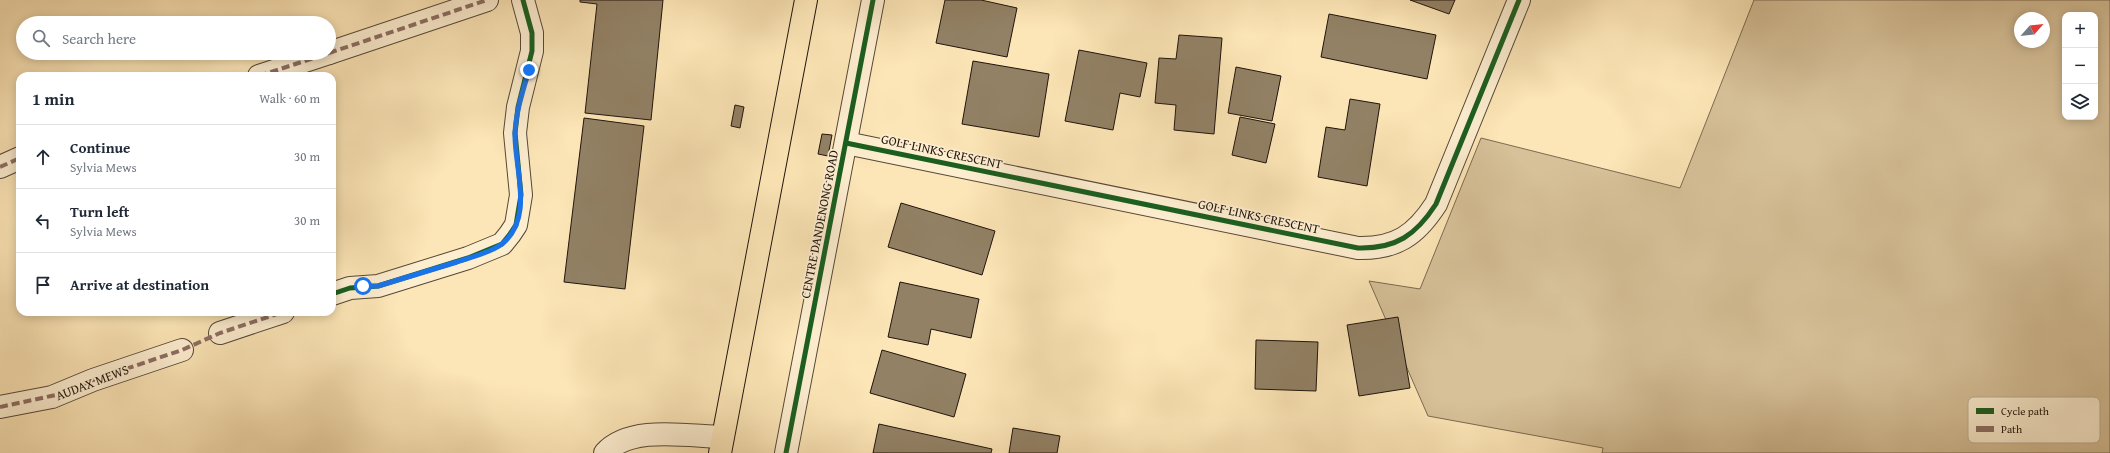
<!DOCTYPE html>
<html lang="en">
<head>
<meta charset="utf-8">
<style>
  :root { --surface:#fff; --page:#f6f6f7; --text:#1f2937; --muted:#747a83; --line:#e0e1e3 }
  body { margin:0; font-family:"Gentium Book Plus",serif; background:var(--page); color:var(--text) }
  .controls { position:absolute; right:12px; top:12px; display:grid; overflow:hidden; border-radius:8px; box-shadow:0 2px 10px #0003 }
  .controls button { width:36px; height:36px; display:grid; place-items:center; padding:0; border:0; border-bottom:1px solid var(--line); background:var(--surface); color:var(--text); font:20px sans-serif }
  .compass { position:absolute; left:2014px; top:12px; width:36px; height:36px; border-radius:50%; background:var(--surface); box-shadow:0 2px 10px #0003; rotate:63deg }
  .stop { position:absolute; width:12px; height:12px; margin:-9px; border:3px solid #1a73e8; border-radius:50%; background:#fff }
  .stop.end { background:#1a73e8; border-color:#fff; box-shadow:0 1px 4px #0008 }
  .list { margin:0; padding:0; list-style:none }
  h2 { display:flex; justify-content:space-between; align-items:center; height:52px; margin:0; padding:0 16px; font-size:17px }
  h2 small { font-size:13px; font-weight:400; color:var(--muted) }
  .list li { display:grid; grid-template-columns:26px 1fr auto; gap:12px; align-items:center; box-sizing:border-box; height:64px; padding:0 16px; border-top:1px solid var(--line) }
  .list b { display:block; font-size:15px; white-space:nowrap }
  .list p { margin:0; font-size:13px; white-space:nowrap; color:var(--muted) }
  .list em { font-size:13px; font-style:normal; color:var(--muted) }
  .icon { flex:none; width:22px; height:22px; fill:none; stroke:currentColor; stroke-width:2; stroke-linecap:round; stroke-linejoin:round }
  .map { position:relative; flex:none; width:2110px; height:453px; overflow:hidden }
  .search { position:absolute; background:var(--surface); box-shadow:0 2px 10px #0003; left:16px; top:16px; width:320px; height:44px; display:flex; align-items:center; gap:10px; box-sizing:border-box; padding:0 14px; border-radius:22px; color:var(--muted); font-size:15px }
  .panel { position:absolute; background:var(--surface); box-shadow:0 2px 10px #0003; left:16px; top:72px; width:320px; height:244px; border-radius:12px }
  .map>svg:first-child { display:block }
  .green { fill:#d7c199; stroke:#7c6a53; fill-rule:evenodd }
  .building { fill:#928165; stroke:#20140d }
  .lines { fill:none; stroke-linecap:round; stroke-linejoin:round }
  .minor-casing { stroke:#574837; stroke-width:24 }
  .primary-casing { stroke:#20140d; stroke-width:24 }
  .minor { stroke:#fdeed0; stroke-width:22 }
  .primary { stroke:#fce5b6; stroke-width:22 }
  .quiet { stroke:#8d6e63; stroke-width:4; stroke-dasharray:8 4; stroke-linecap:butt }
  .cycleway-casing { stroke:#fdeed0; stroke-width:8 }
  .cycleway { stroke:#1b5e20; stroke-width:5 }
  .route { stroke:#1a73e8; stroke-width:5 }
  .labels { text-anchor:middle; stroke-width:3.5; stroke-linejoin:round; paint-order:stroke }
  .street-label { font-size:13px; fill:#20140d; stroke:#fdeed0 }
  .key { fill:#fdeed0; stroke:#bbad96; stroke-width:1 }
  .key-label { font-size:11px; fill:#20140d }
</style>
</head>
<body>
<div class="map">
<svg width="2110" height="453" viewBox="0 0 2110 453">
  <rect width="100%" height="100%" fill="#fce5b6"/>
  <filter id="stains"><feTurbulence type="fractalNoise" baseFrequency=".005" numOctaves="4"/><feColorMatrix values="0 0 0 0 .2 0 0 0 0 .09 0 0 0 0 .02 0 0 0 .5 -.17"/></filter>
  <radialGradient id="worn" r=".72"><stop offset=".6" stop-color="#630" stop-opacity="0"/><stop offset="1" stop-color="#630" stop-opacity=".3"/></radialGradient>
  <!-- green -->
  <path class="green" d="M 1754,0 L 2110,0 L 2110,453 L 1602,453 L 1603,448 L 1428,416 L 1369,281 L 1420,289 L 1481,138 L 1680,188 ZM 2065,15 L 2095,15 L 2095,117 L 2065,117 ZM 2020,18 L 2044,18 L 2044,42 L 2020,42 Z"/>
  <!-- building -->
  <g class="building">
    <polygon points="580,0 663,0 651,120 585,113 597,4 580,2"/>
    <polygon points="945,0 981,0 1017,8 1007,57 936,43"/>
    <polygon points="1410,0 1455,0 1449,14"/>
    <polygon points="1329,14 1436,35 1427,79 1321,57"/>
    <polygon points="1179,35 1222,38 1214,134 1174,130 1176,105 1155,103 1159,58 1176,59"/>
    <polygon points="1079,50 1147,63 1140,97 1120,93 1113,130 1065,121"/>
    <polygon points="973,61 1049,74 1039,137 962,124"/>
    <polygon points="1236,67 1281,76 1272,121 1228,113"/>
    <polygon points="1350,99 1380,104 1367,186 1318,177 1326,127 1345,130"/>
    <polygon points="735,105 744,107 740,128 731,126"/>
    <polygon points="1240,117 1275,124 1266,163 1232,155"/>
    <polygon points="584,118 644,126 625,289 564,282"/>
    <polygon points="822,134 832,135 828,156 818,154"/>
    <polygon points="901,203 995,231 982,275 888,247"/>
    <polygon points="900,282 979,299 971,338 931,329 928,345 888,337"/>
    <polygon points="1398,317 1410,388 1359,396 1347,325"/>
    <polygon points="1256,340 1318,342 1316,391 1255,389"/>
    <polygon points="882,350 966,374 954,417 870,393"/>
    <polygon points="879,424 992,449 991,453 873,453"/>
    <polygon points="1013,428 1060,436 1057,453 1009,453"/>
  </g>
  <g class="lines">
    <!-- minor casing -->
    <g class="minor-casing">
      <g id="minor">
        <polyline points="329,53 487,0"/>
        <polyline points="259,76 329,53"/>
        <path d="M 846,143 L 1358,248 C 1396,249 1416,235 1436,204 L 1519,0"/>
        <polyline points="0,167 20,158"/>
        <polyline points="332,294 350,288 378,286 468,258 502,244 510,234 516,225 521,195 515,133 518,107 532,51 532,33 523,0"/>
        <polyline points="220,333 283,312"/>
        <polyline points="0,407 52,397 93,380 182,350"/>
        <path d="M 605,453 C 630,425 687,436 722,437"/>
        <polyline points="786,453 873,0"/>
      </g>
    </g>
    <!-- primary casing -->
    <g class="primary-casing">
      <polyline id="primary" points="720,453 806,0"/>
    </g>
    <!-- minor -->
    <use href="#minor" class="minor"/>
    <!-- primary -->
    <use href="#primary" class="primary"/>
    <!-- quiet -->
    <g class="quiet">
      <polyline points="329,53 487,0"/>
      <polyline points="259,76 329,53"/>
      <polyline points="0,167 20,158"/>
      <polyline points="0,407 65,393 93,380 182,350 220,333 283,312"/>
    </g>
    <!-- cycleway casing -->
    <g class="cycleway-casing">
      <g id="cycleway">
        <path d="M 846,143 L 1358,248 C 1396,249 1416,235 1436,204 L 1519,0"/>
        <polyline points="332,294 350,288 378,286 468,258 502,244 510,234 516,225 521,195 515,133 518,107 532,51 532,33 523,0"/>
        <polyline points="786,453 873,0"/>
      </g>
    </g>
    <!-- cycleway -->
    <use href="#cycleway" class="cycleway"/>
  </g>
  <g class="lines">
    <!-- route -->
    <path class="route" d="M 363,286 L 378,286 C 404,278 431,270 457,262 C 471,257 490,253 502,244 C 535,217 514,168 515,133 C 516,111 523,91 529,70"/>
  </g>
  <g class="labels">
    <!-- street labels -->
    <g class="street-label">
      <text transform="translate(942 151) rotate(12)" y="5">GOLF LINKS CRESCENT</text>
      <text transform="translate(1259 216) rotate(12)" y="5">GOLF LINKS CRESCENT</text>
      <text transform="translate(819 224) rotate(-79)" y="5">CENTRE DANDENONG ROAD</text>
      <text transform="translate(92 382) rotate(-21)" y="5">AUDAX MEWS</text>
    </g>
  </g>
  <!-- legend -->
  <rect x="1968" y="397" width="132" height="46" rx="6" class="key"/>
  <rect x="1976" y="408" width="18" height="6" fill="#1b5e20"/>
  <rect x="1976" y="426" width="18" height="6" fill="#8d6e63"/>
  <g class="key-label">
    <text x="2001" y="415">Cycle path</text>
    <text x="2001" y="433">Path</text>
  </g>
  <rect width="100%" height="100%" filter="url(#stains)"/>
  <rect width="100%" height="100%" fill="url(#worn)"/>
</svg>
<div class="controls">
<button>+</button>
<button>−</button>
<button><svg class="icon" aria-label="layers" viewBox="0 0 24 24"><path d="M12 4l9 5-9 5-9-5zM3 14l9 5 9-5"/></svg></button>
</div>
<svg class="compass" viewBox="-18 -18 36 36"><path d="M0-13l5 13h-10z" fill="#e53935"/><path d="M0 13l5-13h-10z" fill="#747a83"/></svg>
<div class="stop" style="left:363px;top:286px"></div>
<div class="stop end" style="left:529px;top:70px"></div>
<div class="search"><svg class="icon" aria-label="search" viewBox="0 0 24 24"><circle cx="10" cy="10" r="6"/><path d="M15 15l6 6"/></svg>Search here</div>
<section class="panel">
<h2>1 min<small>Walk · 60 m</small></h2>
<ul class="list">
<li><svg class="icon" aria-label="ahead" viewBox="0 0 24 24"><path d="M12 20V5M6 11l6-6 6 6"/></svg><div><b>Continue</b><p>Sylvia Mews</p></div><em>30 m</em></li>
<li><svg class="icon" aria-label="left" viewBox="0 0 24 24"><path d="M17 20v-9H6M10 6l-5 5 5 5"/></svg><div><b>Turn left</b><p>Sylvia Mews</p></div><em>30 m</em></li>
<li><svg class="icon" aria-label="arrive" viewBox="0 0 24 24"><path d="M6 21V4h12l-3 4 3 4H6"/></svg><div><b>Arrive at destination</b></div></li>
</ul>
</section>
</div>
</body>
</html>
